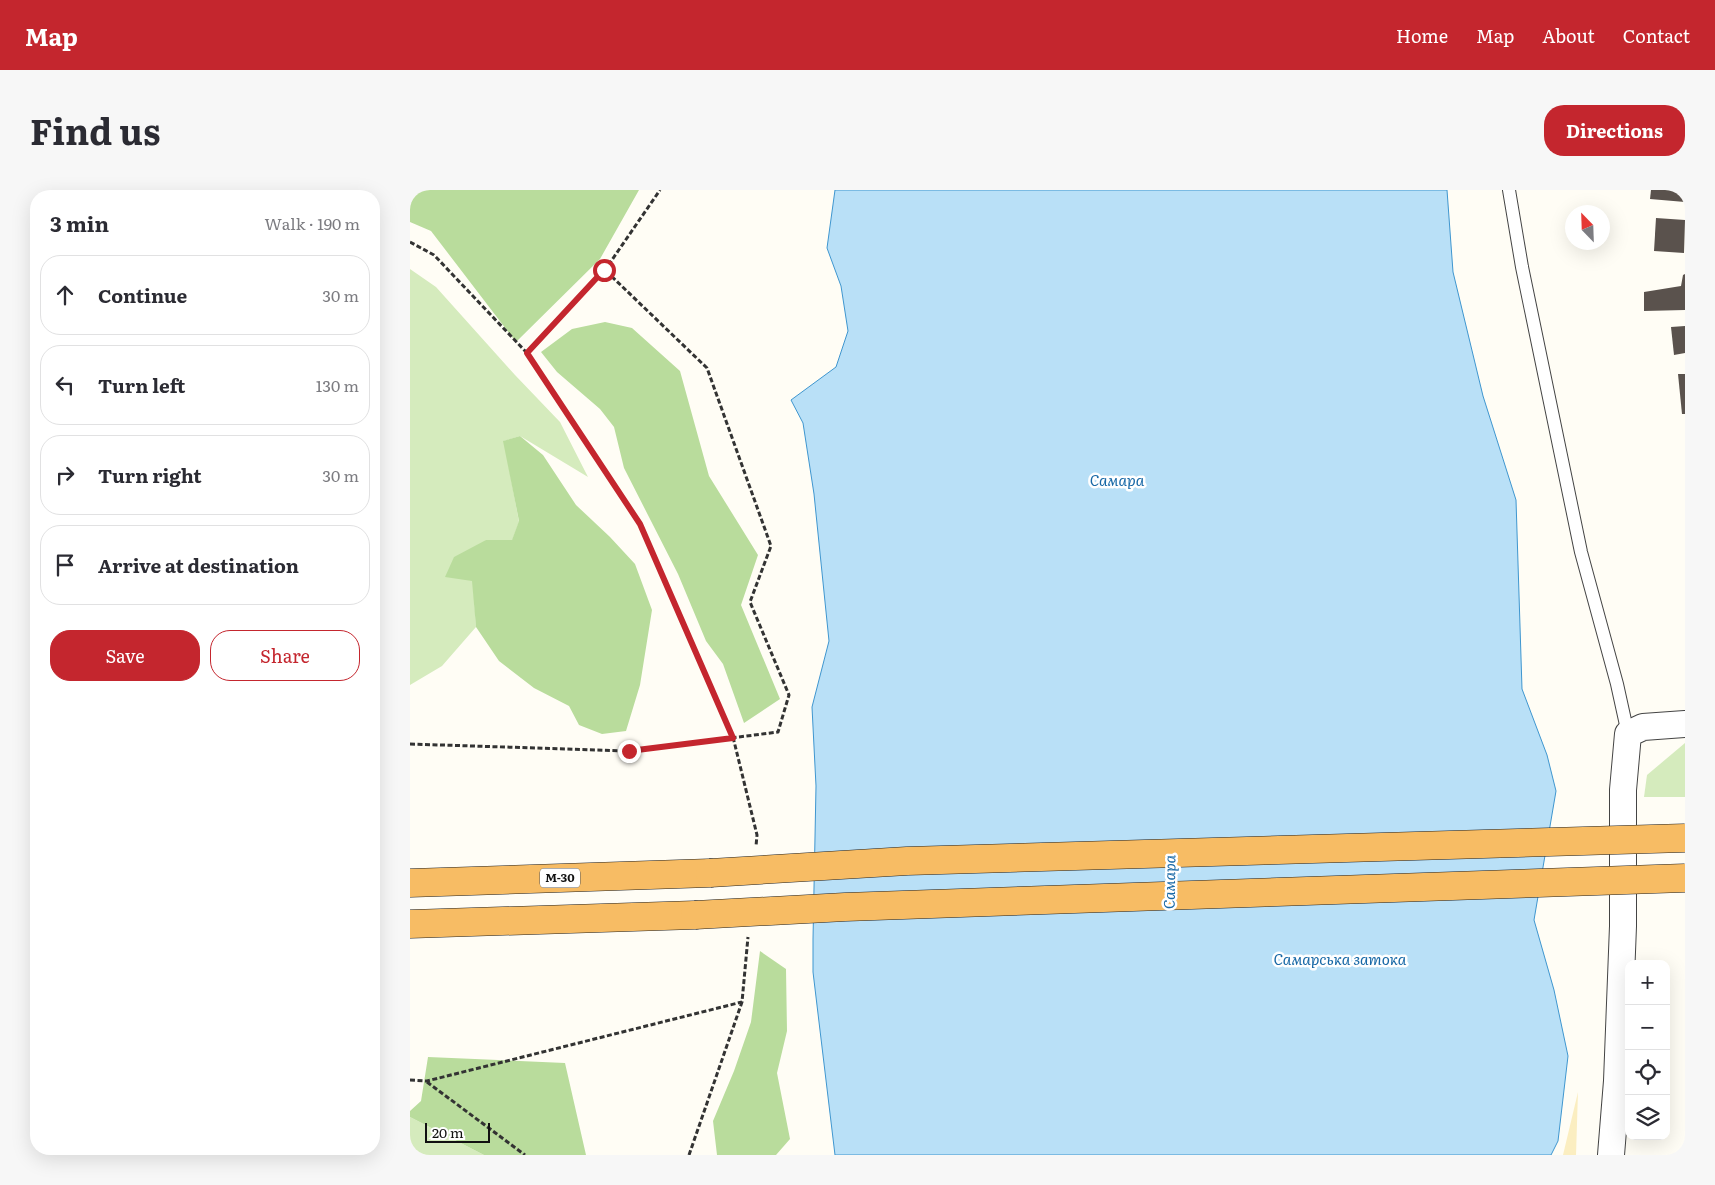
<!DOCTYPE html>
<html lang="en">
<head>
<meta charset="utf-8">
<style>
  :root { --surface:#fff; --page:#f7f7f7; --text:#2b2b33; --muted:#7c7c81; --line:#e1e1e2; --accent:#c4262e }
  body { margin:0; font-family:Literata,serif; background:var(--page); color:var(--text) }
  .controls { position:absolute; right:15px; bottom:15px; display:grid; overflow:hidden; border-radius:10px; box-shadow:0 5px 20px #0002 }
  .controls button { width:45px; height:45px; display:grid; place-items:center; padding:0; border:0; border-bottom:1px solid var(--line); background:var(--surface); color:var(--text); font:25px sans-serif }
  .compass { position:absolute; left:1155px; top:15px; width:45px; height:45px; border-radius:50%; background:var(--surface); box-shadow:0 5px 20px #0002; rotate:337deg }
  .scale { position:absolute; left:15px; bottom:12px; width:65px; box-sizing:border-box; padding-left:5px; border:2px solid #111; border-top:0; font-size:14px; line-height:18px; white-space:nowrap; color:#111; -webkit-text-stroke:4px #fff; paint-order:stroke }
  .stop { position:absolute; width:15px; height:15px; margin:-11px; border:4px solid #c4262e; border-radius:50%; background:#fff }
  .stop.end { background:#c4262e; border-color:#fff; box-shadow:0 1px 5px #0008 }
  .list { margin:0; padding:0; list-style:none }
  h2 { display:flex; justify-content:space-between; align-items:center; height:65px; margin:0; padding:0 20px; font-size:21px }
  h2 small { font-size:16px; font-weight:400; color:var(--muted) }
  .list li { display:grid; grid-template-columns:32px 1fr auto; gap:15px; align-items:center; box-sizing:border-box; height:80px; margin:0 10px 10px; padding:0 10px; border:1px solid var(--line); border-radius:20px }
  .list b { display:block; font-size:19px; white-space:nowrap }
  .list em { font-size:16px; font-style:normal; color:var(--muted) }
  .actions { display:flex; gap:10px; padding:15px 20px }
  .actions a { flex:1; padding:11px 0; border:1px solid var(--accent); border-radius:20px; text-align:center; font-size:18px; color:var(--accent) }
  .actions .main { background:var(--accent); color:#fff }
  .icon { flex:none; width:28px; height:28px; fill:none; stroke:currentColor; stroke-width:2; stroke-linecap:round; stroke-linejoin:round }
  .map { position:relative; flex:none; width:1275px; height:965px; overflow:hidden; border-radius:20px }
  header { display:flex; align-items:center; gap:30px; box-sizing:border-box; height:70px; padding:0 25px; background:var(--accent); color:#fff }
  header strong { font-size:24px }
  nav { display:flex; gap:28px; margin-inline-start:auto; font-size:18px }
  .intro { display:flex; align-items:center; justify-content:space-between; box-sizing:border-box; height:120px; padding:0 30px }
  h1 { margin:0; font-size:35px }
  .button { padding:12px 22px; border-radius:20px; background:var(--accent); color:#fff; font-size:18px; font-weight:700 }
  main { display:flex; gap:30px; padding:0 30px }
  aside { flex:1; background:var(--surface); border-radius:20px; box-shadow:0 5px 20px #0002 }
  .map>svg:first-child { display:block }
  .green { fill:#d5ebbd }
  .forest { fill:#b9dc9c }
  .sand { fill:#fbeec1 }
  .water { fill:#b9e0f7; stroke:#3f96cf }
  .building { fill:#5a524d }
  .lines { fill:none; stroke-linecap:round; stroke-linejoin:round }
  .service-casing { stroke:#444; stroke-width:14 }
  .minor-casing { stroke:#444; stroke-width:28 }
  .trunk-casing { stroke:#222; stroke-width:29 }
  .path { stroke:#333; stroke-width:3; stroke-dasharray:5 2.5; stroke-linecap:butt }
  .service { stroke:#fff; stroke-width:12 }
  .minor { stroke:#fff; stroke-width:26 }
  .trunk { stroke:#f7bc64; stroke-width:28 }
  .trunk-bridge-casing { stroke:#222; stroke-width:29; stroke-linecap:butt }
  .trunk-bridge { stroke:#f7bc64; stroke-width:28 }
  .route { stroke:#c4262e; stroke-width:6 }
  .labels { text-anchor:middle; stroke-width:5; stroke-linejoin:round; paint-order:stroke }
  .shield { fill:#fff; stroke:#585858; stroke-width:1 }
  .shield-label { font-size:12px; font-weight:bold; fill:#111 }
  .water-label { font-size:15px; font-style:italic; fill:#1768a6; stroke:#fff }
</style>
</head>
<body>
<header>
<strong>Map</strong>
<nav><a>Home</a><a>Map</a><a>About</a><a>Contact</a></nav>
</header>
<div class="intro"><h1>Find us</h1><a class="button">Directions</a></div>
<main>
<aside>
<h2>3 min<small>Walk · 190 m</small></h2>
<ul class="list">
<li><svg class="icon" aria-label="ahead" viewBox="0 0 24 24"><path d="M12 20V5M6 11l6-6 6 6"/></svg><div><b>Continue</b></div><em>30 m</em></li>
<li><svg class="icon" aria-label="left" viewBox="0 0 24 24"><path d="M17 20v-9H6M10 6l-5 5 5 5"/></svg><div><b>Turn left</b></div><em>130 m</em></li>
<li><svg class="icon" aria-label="right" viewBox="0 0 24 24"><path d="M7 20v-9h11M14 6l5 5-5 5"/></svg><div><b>Turn right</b></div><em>30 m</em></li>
<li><svg class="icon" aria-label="arrive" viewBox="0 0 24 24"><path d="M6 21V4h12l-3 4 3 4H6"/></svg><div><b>Arrive at destination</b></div></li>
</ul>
<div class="actions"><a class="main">Save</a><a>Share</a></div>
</aside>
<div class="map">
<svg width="1275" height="965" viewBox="0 0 1275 965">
  <rect width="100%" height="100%" fill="#fffdf5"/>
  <!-- green -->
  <g class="green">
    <polygon points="0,79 26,97 105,185 150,232 178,287 110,246 94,251 109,332 102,351 76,350 63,391 66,437 32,476 0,495"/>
    <polygon points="1275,553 1275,607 1234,607 1237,585"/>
    <polygon points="0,927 74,965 0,965"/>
  </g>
  <!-- forest -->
  <g class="forest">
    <polygon points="0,0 229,0 190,69 106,152 21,41 0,32"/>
    <polygon points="195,132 222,138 270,181 299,286 348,365 331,415 370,509 334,533 313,474 296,451 268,384 214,278 204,237 190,219 147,182 131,162 162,139"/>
    <polygon points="110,246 133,265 166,315 200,347 225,374 242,420 230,495 216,541 192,544 169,535 159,516 124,498 89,471 66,437 62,391 35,387 44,367 76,350 102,350 109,331 93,251"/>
    <polygon points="350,761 376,779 377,841 367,883 380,949 366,965 307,965 303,931 324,881 341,832"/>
    <polygon points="18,867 155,873 176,965 74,965 0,927 0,921 11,911"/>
  </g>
  <!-- sand -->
  <polygon class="sand" points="1168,902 1166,965 1153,965"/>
  <!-- water -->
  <polygon class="water" points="425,0 1037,0 1043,82 1073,206 1106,310 1112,499 1137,565 1146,601 1124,730 1144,800 1158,866 1148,951 1141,965 425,965 403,782 403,749 406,596 402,517 419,451 404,304 393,233 381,210 426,177 438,141 431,96 417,58"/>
  <!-- building -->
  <g class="building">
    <polygon points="1241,0 1275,0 1275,12 1240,9"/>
    <polygon points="1246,28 1275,30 1274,63 1244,61"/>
    <polygon points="1275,84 1275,120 1234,121 1234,102 1271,96 1273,85"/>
    <polygon points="1275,136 1275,163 1264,165 1261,137"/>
    <polygon points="1268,184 1275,184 1275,224 1272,224"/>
  </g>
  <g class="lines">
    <!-- service casing -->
    <g class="service-casing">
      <polyline id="service" points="1099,0 1112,77 1171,362 1207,494 1218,544"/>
    </g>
    <!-- minor casing -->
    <g class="minor-casing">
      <polyline id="minor" points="1201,965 1207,891 1213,736 1213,600 1218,544 1233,537 1275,534"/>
    </g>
    <!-- trunk casing -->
    <g class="trunk-casing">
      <g id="trunk">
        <polyline points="0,693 300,683"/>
        <polyline points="0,734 285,725"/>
      </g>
    </g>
    <!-- path -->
    <g class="path">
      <polyline points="0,52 24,65 117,163 230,334 323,547 347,645 346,656"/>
      <polyline points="117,163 195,80 250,0"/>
      <polyline points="0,554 219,561 368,542 379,505 340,412 361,356 297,178 195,80"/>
      <polyline points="0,890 17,891 332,812"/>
      <polyline points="17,892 115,965"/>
      <polyline points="279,965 332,812 338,747"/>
    </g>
    <!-- service -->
    <use href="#service" class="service"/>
    <!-- minor -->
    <use href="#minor" class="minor"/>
    <!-- trunk -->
    <use href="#trunk" class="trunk"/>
    <!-- trunk-bridge casing -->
    <g class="trunk-bridge-casing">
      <g id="trunk-bridge">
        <polyline points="300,683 497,671 1275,648"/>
        <polyline points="285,725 435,717 1275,688"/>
      </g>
    </g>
    <!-- trunk-bridge -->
    <use href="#trunk-bridge" class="trunk-bridge"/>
  </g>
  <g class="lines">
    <!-- route -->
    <polyline class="route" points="194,80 117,163 230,334 323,548 219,561"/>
  </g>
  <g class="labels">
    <!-- shield labels -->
    <rect class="shield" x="130" y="678.5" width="40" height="19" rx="4"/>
    <g class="shield-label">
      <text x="150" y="692">М-30</text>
    </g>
    <!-- water labels -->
    <g class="water-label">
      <text x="707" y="296">Самара</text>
      <text transform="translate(760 692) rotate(-89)" y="5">Самара</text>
      <text x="930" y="775">Самарська затока</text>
    </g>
  </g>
</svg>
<div class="controls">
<button>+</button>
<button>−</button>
<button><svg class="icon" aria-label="locate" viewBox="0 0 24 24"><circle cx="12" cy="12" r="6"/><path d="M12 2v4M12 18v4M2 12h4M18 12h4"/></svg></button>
<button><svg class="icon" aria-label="layers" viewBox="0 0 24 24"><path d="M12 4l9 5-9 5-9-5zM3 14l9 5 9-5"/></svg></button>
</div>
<svg class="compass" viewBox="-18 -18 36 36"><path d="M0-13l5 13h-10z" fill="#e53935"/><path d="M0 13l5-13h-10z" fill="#7c7c81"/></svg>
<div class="scale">20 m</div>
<div class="stop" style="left:194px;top:80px"></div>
<div class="stop end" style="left:219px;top:561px"></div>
</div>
</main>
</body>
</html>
